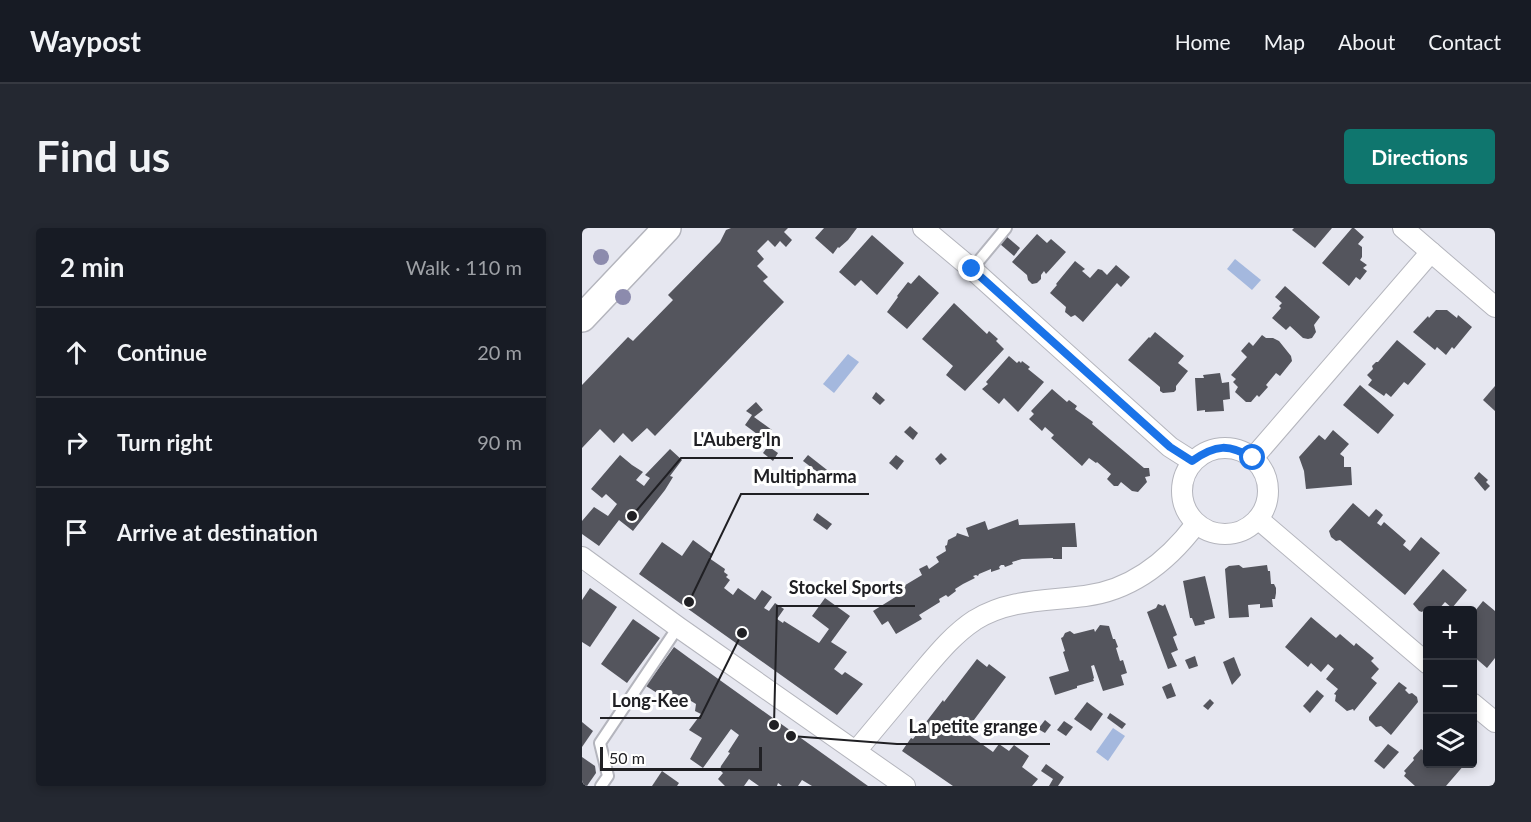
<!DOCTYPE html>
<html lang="en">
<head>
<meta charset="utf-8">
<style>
  :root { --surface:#171b24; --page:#242831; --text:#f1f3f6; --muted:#9ea1a6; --line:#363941; --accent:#0f766e }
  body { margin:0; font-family:Lato,sans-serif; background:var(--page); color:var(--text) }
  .controls { position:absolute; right:18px; bottom:18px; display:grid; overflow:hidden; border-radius:6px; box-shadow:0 3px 9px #0003 }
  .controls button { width:54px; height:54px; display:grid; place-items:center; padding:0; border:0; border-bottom:2px solid var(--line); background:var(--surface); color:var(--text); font:30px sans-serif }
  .scale { position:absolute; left:18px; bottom:15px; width:162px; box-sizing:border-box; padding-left:6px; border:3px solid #202024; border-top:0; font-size:16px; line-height:21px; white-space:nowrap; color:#202024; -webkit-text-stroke:4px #fff; paint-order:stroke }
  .stop { position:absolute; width:18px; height:18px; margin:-14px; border:4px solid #1a73e8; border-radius:50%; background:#fff }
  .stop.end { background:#1a73e8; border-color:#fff; box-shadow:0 2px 6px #0008 }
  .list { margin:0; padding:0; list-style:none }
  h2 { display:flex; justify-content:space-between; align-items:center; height:78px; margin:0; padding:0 24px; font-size:26px }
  h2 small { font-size:20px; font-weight:400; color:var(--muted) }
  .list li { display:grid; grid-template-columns:39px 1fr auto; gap:18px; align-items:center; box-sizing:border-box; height:90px; padding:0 24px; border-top:2px solid var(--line) }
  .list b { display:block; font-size:22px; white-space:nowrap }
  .list em { font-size:20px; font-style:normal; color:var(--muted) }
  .icon { flex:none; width:33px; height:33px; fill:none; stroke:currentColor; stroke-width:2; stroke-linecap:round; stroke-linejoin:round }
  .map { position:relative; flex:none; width:913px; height:558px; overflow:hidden; border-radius:6px }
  header { display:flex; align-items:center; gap:36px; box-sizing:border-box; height:84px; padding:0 30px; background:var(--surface); border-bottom:2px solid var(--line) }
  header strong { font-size:28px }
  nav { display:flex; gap:33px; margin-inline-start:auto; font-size:21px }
  .intro { display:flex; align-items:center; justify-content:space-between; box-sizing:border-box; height:144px; padding:0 36px }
  h1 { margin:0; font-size:42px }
  .button { padding:15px 27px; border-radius:6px; background:var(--accent); color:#fff; font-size:21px; font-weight:700 }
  main { display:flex; gap:36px; padding:0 36px }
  aside { flex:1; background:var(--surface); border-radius:6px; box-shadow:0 3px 9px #0003 }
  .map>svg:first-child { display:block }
  .water { fill:#a4b8de }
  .building { fill:#54555d }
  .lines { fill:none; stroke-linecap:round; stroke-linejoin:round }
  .lane-casing { stroke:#b4b5bd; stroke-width:14 }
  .street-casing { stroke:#b4b5bd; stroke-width:22 }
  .secondary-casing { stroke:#b4b5bd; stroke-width:30 }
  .lane { stroke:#fff; stroke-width:10 }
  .street { stroke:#fff; stroke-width:20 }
  .secondary { stroke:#fff; stroke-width:27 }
  .tree { fill:#8c8bad }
  .route { stroke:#1a73e8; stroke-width:8 }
  .leader { fill:none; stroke:#202024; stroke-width:2 }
  .callout-dot { fill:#202024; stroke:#fff; stroke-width:2 }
  .callout-label { font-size:18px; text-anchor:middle; font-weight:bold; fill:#202024; stroke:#fff; stroke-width:6; stroke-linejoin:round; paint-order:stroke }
</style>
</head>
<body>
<header>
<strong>Waypost</strong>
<nav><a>Home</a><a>Map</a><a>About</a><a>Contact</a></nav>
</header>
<div class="intro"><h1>Find us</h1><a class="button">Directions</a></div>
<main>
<aside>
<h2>2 min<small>Walk · 110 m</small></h2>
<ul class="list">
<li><svg class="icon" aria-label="ahead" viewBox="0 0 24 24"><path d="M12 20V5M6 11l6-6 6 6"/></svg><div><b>Continue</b></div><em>20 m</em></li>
<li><svg class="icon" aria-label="right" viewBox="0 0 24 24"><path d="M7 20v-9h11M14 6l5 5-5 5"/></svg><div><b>Turn right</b></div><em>90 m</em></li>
<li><svg class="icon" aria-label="arrive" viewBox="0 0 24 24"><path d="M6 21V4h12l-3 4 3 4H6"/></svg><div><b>Arrive at destination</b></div></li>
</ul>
</aside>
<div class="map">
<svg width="913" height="558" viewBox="0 0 913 558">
  <rect width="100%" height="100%" fill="#e6e7f0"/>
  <!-- water -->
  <g class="water">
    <polygon points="653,31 679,52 670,62 645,41"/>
    <polygon points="266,126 277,134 252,165 241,156"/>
    <polygon points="531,500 543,508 526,533 514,524"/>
  </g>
  <!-- building -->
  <g class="building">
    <polygon points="149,0 206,0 202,4 210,12 204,19 198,13 193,19 186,12 175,23 182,31 175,38 186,49 181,53 202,74 73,208 65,200 50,214 41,205 32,215 18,201 0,220 0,157 46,109 51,113 91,72 86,67 138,14 144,2"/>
    <polygon points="242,0 275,0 266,12 257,20 256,19 251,26 233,10"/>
    <polygon points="712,0 750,0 733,20 710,2"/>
    <polygon points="770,0 772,0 782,9 776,16 780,19 780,29 778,32 785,37 781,40 785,43 778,52 774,49 767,58 740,35"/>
    <polygon points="455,6 465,15 469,11 484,24 464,46 462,43 459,47 459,51 455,55 450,56 446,52 445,47 430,34"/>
    <polygon points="290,7 322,35 295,67 279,52 273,58 257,44"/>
    <polygon points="424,8 438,20 432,28 418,16"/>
    <polygon points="493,33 503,41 500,43 508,50 516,41 520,42 525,47 534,37 548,49 539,59 535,55 501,94 493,87 489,89 483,84 484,79 468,65 475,57 474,56"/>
    <polygon points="337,47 357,65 325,101 305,84 316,69 315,68 326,54 329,56"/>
    <polygon points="703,58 738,89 732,97 734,104 730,110 726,111 721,110 708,98 704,102 690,90 699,80 697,78 700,75 693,69"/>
    <polygon points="372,75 405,106 407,103 416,111 414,113 422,121 383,163 364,147 371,138 340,111"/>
    <polygon points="854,82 865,82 875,90 876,87 890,99 872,121 870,119 864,127 855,119 853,122 831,104 846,88 847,90"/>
    <polygon points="573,104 602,128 596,135 606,143 594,158 594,162 592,164 581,165 578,163 578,159 546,132 567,109 568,110"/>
    <polygon points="680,107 684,110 691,110 697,113 709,128 710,133 698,148 694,145 684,157 686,159 677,169 675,167 669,174 664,174 653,164 656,159 651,154 654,151 649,147 665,129 659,123 667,114 671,118"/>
    <polygon points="815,112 844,136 826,157 822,154 809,169 804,165 802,168 786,157 790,152 785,147 791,141 790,138 794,134 796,134"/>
    <polygon points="427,128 435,135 437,133 439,135 440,133 448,139 446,141 462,154 436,184 422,170 417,176 400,161 406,156 404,154"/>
    <polygon points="638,145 640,155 647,154 648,171 641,172 642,183 623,184 623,182 615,183 613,150 622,150 621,147"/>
    <polygon points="778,157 812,187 796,206 761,177"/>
    <polygon points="913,158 913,183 901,172"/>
    <polygon points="470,161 485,174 487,172 495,178 493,181 511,194 510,196 562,240 567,240 568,248 563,249 565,254 556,264 550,263 539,254 536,258 532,258 525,251 529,246 515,234 514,235 507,230 500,238 469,210 472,207 463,199 460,203 447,191 452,186 449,183"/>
    <polygon points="294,164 303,172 298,177 290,170"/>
    <polygon points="174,174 181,182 172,189 190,202 183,212 163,197 170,187 164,183"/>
    <polygon points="328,198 336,205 331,212 322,204"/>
    <polygon points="751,202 767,216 758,226 762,229 762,239 769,239 770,257 724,261 722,243 717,229 737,207 743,212"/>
    <polygon points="186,218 196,225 191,233 181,225"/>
    <polygon points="88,221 100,232 88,248 91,249 83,262 51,303 37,292 17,318 0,306 0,293 12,279 26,288 35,276 24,266 20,270 9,261 38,227 50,237 61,244 54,252 62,258 68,250 63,247"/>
    <polygon points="359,225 365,231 358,237 353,231"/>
    <polygon points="226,227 254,249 250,255 221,233"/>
    <polygon points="314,227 322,233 315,242 307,235"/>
    <polygon points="897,244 906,252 904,254 908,258 903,263 892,250"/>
    <polygon points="771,275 787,289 794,281 798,284 801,287 795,295 799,298 802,294 824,313 821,317 828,323 839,309 858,325 823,367 758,312 754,313 749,309 747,303"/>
    <polygon points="235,285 250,296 245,302 231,292"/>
    <polygon points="436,291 437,297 493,295 495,319 480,319 480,331 471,331 471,330 440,331 430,334 431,336 423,339 422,337 419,337 417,339 418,341 409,344 409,341 397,346 396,348 394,347 391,348 393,350 381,356 373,361 374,363 366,369 364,367 357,371 358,374 337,387 340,391 314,406 306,393 300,397 291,383 315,368 310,360 318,355 320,359 340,347 337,341 345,337 347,341 357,334 354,329 364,323 363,318 365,317 366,312 374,308 375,305 387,309 384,300 403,293 406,302"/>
    <polygon points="111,312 130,326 127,330 143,341 142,344 146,347 144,349 148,352 142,360 151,367 156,360 173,372 180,362 190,369 182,380 187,383 193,375 202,381 195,391 201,395 202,393 237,415 247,401 230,388 243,370 268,388 249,414 265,424 252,441 260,447 263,444 281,456 255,487 57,346 80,314 100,328"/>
    <polygon points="657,337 661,340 685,337 686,343 688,343 689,356 692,356 694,360 694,365 693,371 690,371 691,379 678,380 678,376 666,377 667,389 647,390 643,341 647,338"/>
    <polygon points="861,341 885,362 870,380 863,374 856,382 846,382 846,386 841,383 840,384 837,383 831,376"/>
    <polygon points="623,348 633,390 622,393 623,396 613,398 610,390 608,390 601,353"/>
    <polygon points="8,360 35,379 8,419 0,414 0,372"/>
    <polygon points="901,373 913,383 913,430 905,440 890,427 890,382 883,382 887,378 893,383"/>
    <polygon points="576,376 581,378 583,376 595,407 591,409 596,422 589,425 595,438 586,441 565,384 574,380"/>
    <polygon points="729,389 754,410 758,406 772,418 774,415 792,430 789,433 797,441 789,450 795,455 772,483 771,481 765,483 753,473 754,467 752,466 756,461 744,451 752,441 746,436 739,444 729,435 726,439 703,419"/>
    <polygon points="51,391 78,410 45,455 19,436"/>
    <polygon points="518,397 527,398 531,411 533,411 536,419 534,420 538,433 541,432 545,445 539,447 542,457 521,463 512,437 509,438 512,450 511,451 512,453 495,458 495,460 473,467 467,449 487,443 481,424 483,423 479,410 481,409 483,405 488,403 492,406 512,401 513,404"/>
    <polygon points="92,419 107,430 286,558 230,558 220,552 216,558 200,558 196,555 195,558 177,558 167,551 162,558 143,558 136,551 141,545 138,542 139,538 148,525 146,524 157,507 149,501 121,540 108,531 120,510 107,502 119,486 113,483 114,476 104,470 99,476 96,474 94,477 64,458"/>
    <polygon points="613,428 616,438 607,441 603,432"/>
    <polygon points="652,429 659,447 650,457 641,434"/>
    <polygon points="395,431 405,439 407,436 424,449 383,504 411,524 417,516 427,523 432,517 447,528 440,539 456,551 450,558 371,558 320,523 329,510 331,511 361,472 362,474"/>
    <polygon points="817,454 825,460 823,462 827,466 830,465 835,469 836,474 809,507 799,498 794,499 787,492 787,489"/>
    <polygon points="589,455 594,468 585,471 580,459"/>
    <polygon points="735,462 742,468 728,485 721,478"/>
    <polygon points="628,471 632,475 626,482 621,478"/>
    <polygon points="505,474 521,486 509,503 492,491"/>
    <polygon points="528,485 544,496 540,501 525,490"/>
    <polygon points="463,492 469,497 463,505 456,501"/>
    <polygon points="482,493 491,499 484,508 475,502"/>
    <polygon points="0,494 11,503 0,519"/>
    <polygon points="806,516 817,524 802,541 792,533"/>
    <polygon points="844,520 846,521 846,536 883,536 864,558 833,558 822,548 824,545 822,543 832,532 831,530 839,521 842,523"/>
    <polygon points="0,529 13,538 14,545 5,558 0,558"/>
    <polygon points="464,536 482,549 476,558 467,558 471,551 459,543"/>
    <polygon points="80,543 97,555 95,558 70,558"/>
  </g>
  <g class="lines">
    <!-- lane casing -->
    <g class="lane-casing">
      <g id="lane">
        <polyline points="390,41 424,0"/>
        <polyline points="19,558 26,548 18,515 96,399"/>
      </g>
    </g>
    <!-- street casing -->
    <g class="street-casing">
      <g id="street">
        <polyline points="341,0 390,41 588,219 610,233"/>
        <polyline points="821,0 913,79"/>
        <circle cx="643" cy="263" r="43"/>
        <polyline points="671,230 849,24"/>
        <polyline points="676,291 846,436"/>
        <polyline points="0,329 96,399 323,558"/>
        <polyline points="890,475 913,494"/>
        <path d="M 274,523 C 294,499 315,474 335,450 C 353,429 370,407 393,392 C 427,371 465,373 503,368 C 551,362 586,333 614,296"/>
      </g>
    </g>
    <!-- secondary casing -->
    <g class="secondary-casing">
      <polyline id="secondary" points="0,90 85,0"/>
    </g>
    <!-- lane -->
    <use href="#lane" class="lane"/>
    <!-- street -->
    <use href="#street" class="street"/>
    <!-- secondary -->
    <use href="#secondary" class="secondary"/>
  </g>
  <!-- trees -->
  <g class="tree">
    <circle cx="19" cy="29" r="8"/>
    <circle cx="41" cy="69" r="8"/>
  </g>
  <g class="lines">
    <!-- route -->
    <path class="route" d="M 390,41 L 588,219 L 610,233 C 634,216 647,216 671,230"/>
  </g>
  <!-- callouts -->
  <path class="leader" d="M50 288L99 230H211M107 374L159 266H287M192 497L195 378H333M160 405L118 490H18M209 508L315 516H468"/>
  <g class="callout-dot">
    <circle cx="50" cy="288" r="6"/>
    <circle cx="107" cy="374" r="6"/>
    <circle cx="192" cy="497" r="6"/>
    <circle cx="160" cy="405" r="6"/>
    <circle cx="209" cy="508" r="6"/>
  </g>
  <g class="callout-label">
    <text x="155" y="218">L'Auberg'In</text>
    <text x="223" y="255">Multipharma</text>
    <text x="264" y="366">Stockel Sports</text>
    <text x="68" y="479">Long-Kee</text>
    <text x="391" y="505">La petite grange</text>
  </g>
</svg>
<div class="controls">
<button>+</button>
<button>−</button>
<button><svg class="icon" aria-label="layers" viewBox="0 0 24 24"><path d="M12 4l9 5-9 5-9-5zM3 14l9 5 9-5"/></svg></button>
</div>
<div class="scale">50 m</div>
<div class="stop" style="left:671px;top:230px"></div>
<div class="stop end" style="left:390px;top:41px"></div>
</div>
</main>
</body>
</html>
